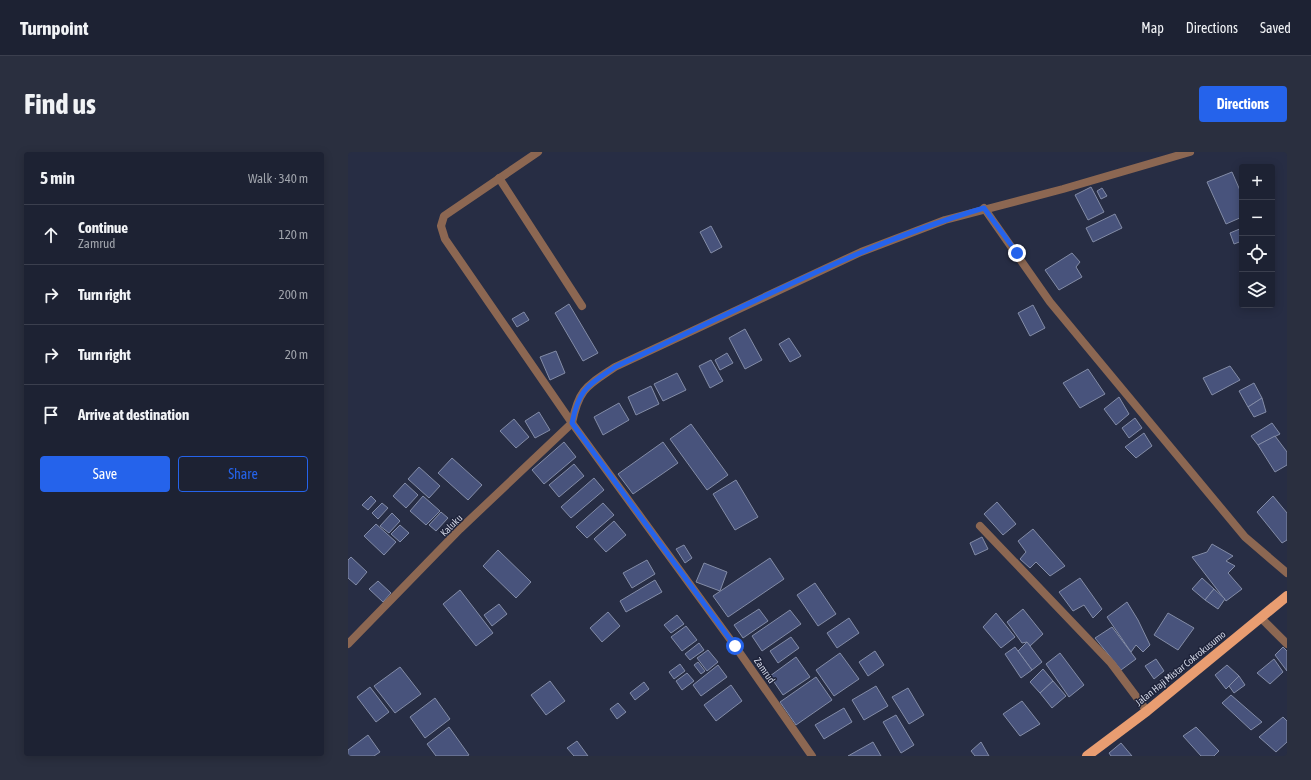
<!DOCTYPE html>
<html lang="en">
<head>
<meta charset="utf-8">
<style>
  :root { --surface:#1d2233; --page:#2a2f3f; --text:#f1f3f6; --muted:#a0a4ac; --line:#3b3f4e; --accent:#2563eb }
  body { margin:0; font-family:"Asap Condensed",sans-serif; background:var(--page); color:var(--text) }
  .controls { position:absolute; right:12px; top:12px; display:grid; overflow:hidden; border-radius:4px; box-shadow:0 2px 10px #0003 }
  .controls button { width:36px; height:36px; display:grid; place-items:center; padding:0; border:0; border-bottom:1px solid var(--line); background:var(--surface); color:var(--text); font:20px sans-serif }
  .stop { position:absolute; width:12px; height:12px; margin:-9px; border:3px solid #2563eb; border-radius:50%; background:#fff }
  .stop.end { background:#2563eb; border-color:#fff; box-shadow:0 1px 4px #0008 }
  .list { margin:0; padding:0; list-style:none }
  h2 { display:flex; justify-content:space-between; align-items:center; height:52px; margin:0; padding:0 16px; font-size:17px }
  h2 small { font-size:13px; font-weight:400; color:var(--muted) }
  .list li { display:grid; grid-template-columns:26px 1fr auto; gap:12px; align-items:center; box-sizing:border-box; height:60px; padding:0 16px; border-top:1px solid var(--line) }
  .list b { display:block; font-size:15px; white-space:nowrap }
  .list p { margin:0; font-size:13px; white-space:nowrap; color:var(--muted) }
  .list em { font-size:13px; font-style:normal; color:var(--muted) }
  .actions { display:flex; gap:8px; padding:12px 16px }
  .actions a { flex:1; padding:9px 0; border:1px solid var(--accent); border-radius:4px; text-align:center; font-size:14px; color:var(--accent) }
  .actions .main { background:var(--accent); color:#fff }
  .icon { flex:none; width:22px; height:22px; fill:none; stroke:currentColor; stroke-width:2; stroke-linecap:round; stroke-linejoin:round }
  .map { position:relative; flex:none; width:939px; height:604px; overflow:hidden; border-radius:4px }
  header { display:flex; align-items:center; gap:24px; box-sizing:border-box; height:56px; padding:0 20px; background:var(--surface); border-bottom:1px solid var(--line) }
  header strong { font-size:19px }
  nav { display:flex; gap:22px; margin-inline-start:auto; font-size:14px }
  .intro { display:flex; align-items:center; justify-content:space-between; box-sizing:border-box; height:96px; padding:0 24px }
  h1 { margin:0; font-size:28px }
  .button { padding:10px 18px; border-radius:4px; background:var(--accent); color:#fff; font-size:14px; font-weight:700 }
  main { display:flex; gap:24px; padding:0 24px }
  aside { flex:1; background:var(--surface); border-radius:4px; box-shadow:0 2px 10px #0003 }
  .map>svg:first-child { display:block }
  .building { fill:#48537c; stroke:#838ca7 }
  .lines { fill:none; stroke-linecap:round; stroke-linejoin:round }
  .minor { stroke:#8c6752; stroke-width:8 }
  .primary { stroke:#e99d71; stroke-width:10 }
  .route { stroke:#2563eb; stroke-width:5 }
  .labels { text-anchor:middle; stroke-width:3; stroke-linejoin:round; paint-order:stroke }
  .street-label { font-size:10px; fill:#ced2e1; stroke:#1e233a }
</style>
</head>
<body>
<header>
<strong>Turnpoint</strong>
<nav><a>Map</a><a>Directions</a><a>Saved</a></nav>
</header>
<div class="intro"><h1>Find us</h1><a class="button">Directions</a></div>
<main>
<aside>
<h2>5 min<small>Walk · 340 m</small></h2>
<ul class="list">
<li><svg class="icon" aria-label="ahead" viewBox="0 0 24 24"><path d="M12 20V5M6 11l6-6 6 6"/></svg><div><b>Continue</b><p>Zamrud</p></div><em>120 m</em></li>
<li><svg class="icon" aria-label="right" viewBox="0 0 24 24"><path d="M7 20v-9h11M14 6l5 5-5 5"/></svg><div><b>Turn right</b></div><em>200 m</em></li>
<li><svg class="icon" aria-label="right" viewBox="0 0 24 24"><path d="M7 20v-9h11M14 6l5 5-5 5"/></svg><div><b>Turn right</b></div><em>20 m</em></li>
<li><svg class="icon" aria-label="arrive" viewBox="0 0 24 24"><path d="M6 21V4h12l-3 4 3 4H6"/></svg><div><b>Arrive at destination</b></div></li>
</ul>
<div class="actions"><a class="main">Save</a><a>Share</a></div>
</aside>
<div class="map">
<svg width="939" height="604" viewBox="0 0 939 604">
  <rect width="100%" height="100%" fill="#272d44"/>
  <!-- building -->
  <g class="building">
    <polygon points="884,20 894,43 894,65 878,72 859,30"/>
    <polygon points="743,35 756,60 740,68 727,43"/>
    <polygon points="754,36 759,44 753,47 749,39"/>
    <polygon points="767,62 774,76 745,90 738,76"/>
    <polygon points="363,74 374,95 363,101 352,80"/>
    <polygon points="894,76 894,89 886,92 882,81"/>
    <polygon points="724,101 732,110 728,115 734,125 711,138 697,118"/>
    <polygon points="221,152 250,201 235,209 207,161"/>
    <polygon points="685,153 697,176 682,184 670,161"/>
    <polygon points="176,160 181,168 169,175 164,167"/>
    <polygon points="397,177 414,208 397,217 381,186"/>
    <polygon points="441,186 453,204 442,210 431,192"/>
    <polygon points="208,199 217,221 202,228 192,205"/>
    <polygon points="379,201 385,211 372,218 367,208"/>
    <polygon points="363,208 375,229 362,236 351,214"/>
    <polygon points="882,214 892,228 864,243 855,226"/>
    <polygon points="740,217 757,242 732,256 715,231"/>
    <polygon points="329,221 338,238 315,249 306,232"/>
    <polygon points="906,231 914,246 900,255 891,239"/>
    <polygon points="303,234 311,252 288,263 280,245"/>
    <polygon points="771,245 781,262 768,273 756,257"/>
    <polygon points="914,246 918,260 906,265 900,255"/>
    <polygon points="271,251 281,268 255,283 246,265"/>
    <polygon points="191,260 202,278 187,286 177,269"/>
    <polygon points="787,266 794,276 781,286 774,276"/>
    <polygon points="166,267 181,285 168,296 152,279"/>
    <polygon points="924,271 932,282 910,293 903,284"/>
    <polygon points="343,272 380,323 359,338 322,287"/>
    <polygon points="796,281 804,294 788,306 777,295"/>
    <polygon points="927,284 939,300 939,313 927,320 910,293"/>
    <polygon points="216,290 228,305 196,332 184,318"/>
    <polygon points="315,290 330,311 285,342 270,322"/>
    <polygon points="104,306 134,333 120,348 90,321"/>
    <polygon points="226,312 236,324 211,345 201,333"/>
    <polygon points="71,315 92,334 81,346 60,327"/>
    <polygon points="246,326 256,338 223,366 213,355"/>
    <polygon points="388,328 410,365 387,378 365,342"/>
    <polygon points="57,331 70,343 58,356 45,344"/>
    <polygon points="23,344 28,349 20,358 14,353"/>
    <polygon points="75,344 92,359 78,373 62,359"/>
    <polygon points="925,344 939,361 939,388 934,391 909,360"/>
    <polygon points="649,350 668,372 655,383 636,362"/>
    <polygon points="34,351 40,356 30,367 24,361"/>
    <polygon points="255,351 266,363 239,386 228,375"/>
    <polygon points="93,360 100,366 88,379 81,373"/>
    <polygon points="44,361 52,369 41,381 32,374"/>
    <polygon points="105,368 112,374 100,386 93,380"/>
    <polygon points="266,369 278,383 258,400 246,387"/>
    <polygon points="28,372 48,390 36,403 16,384"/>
    <polygon points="52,373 61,381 52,390 43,382"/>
    <polygon points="685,377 717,414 702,424 688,410 682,416 672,407 678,400 670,389"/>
    <polygon points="634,385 640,397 627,403 622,391"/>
    <polygon points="864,392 885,404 878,409 887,414 880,421 894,437 878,449 844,405 859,400"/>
    <polygon points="336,393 344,406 337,411 328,397"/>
    <polygon points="150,398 183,430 168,446 135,414"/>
    <polygon points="3,405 19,420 8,433 0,426 0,408"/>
    <polygon points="422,406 436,427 380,465 365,444"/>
    <polygon points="299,408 307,422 284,436 275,421"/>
    <polygon points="356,411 379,420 372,439 348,430"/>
    <polygon points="732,426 754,457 745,466 736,453 725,459 711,440"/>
    <polygon points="854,426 866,437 857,448 844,437"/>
    <polygon points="307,428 314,440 278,460 272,449"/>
    <polygon points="30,429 43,441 35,450 21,437"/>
    <polygon points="467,431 488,462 470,474 449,443"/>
    <polygon points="866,437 877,447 870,457 857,448"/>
    <polygon points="112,438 145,481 128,494 95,452"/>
    <polygon points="779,450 790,468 802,493 795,500 788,493 783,500 759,465"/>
    <polygon points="151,452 159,462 144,474 136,463"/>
    <polygon points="411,457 420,469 395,486 386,473"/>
    <polygon points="675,457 695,482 682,494 679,490 674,491 659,470"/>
    <polygon points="442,458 453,472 414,499 404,484"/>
    <polygon points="260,460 272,474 254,490 242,476"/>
    <polygon points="648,461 667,485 653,496 635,475"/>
    <polygon points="820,461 846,476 830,498 806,483"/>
    <polygon points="329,463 336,472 323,481 316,473"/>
    <polygon points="501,466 511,481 489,496 479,481"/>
    <polygon points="338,474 349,488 334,499 323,485"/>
    <polygon points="764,475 788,507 773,518 747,486"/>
    <polygon points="443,485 451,496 430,511 422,499"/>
    <polygon points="679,490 694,510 684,518 670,499"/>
    <polygon points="351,491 356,498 342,508 337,502"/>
    <polygon points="667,495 684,518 673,526 657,502"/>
    <polygon points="935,495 939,499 939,519 927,503"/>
    <polygon points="360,498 370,510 359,519 349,506"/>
    <polygon points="527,499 536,513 520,524 511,510"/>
    <polygon points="492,501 511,527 486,544 468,518"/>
    <polygon points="712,501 736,533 721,545 698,512"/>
    <polygon points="448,505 462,525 435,543 422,524"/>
    <polygon points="808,507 816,519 806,527 797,514"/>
    <polygon points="926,507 935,520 922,532 909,521"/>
    <polygon points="350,510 357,519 353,522 346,513"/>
    <polygon points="332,512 337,519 326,527 321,520"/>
    <polygon points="370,513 379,525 353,544 345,533"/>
    <polygon points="879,513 891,524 878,537 867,523"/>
    <polygon points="52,515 73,542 47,561 26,534"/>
    <polygon points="695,517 705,529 692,541 682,530"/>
    <polygon points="339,521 346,529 334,538 328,529"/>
    <polygon points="891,524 897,533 886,541 881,534"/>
    <polygon points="468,525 484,548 448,573 432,550"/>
    <polygon points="202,529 217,549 198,563 183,543"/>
    <polygon points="705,529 718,544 704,556 692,541"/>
    <polygon points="296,530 301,537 287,548 282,541"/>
    <polygon points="383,533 394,549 368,569 356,553"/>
    <polygon points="528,534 540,554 516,568 504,548"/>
    <polygon points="22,535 41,560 28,570 9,545"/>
    <polygon points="560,536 576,563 561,572 544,545"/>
    <polygon points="883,543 914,570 903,578 874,551"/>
    <polygon points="87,546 102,567 77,586 62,565"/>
    <polygon points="674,549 692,572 672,584 655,562"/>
    <polygon points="270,551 278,560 269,567 262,557"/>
    <polygon points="496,556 504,570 476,587 467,573"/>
    <polygon points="548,563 566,593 553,601 535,570"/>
    <polygon points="935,565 939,569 939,590 928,600 911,585"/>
    <polygon points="101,575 121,603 119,604 88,604 79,592"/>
    <polygon points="848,575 871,599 866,604 853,604 835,584"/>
    <polygon points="20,583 32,600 26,604 0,604 0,598"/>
    <polygon points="229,589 240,604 226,604 219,596"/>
    <polygon points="525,590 533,604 500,604"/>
    <polygon points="633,590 641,604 627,604 623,599"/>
    <polygon points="773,591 784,604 763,604 761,601"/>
  </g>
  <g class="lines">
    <!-- minor -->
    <g class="minor">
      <polyline points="190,0 96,64 93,74 97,87 224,271 387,494 464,604"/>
      <polyline points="151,26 234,154"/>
      <polyline points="636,56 702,150 760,220 897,385 939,421"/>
      <path d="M 224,271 C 231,236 239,234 267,215 L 513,100 L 597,68 L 715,37 L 842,0"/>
      <polyline points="632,374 763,511 799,559"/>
      <polyline points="913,466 939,492"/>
      <polyline points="0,492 112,377 224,271"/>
    </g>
    <!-- primary -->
    <polyline class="primary" points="739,604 799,559 939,444"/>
  </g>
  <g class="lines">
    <!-- route -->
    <path class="route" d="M 387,494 L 224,271 C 231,237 239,234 267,215 C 388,160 509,93 636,56 L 669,101"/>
  </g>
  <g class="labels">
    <!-- street labels -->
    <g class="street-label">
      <text transform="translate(103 373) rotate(-45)" y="4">Kaluku</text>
      <text transform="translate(832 516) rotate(-39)" y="4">Jalan Haji Mistar Cokrokusumo</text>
      <text transform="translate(417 518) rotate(55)" y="4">Zamrud</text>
    </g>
  </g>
</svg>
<div class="controls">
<button>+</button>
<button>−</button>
<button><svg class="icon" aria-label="locate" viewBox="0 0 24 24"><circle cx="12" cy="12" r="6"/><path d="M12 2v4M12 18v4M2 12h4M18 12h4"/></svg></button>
<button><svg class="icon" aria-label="layers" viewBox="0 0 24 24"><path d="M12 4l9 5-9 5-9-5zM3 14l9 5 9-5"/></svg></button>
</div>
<div class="stop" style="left:387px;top:494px"></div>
<div class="stop end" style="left:669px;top:101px"></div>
</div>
</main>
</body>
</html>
